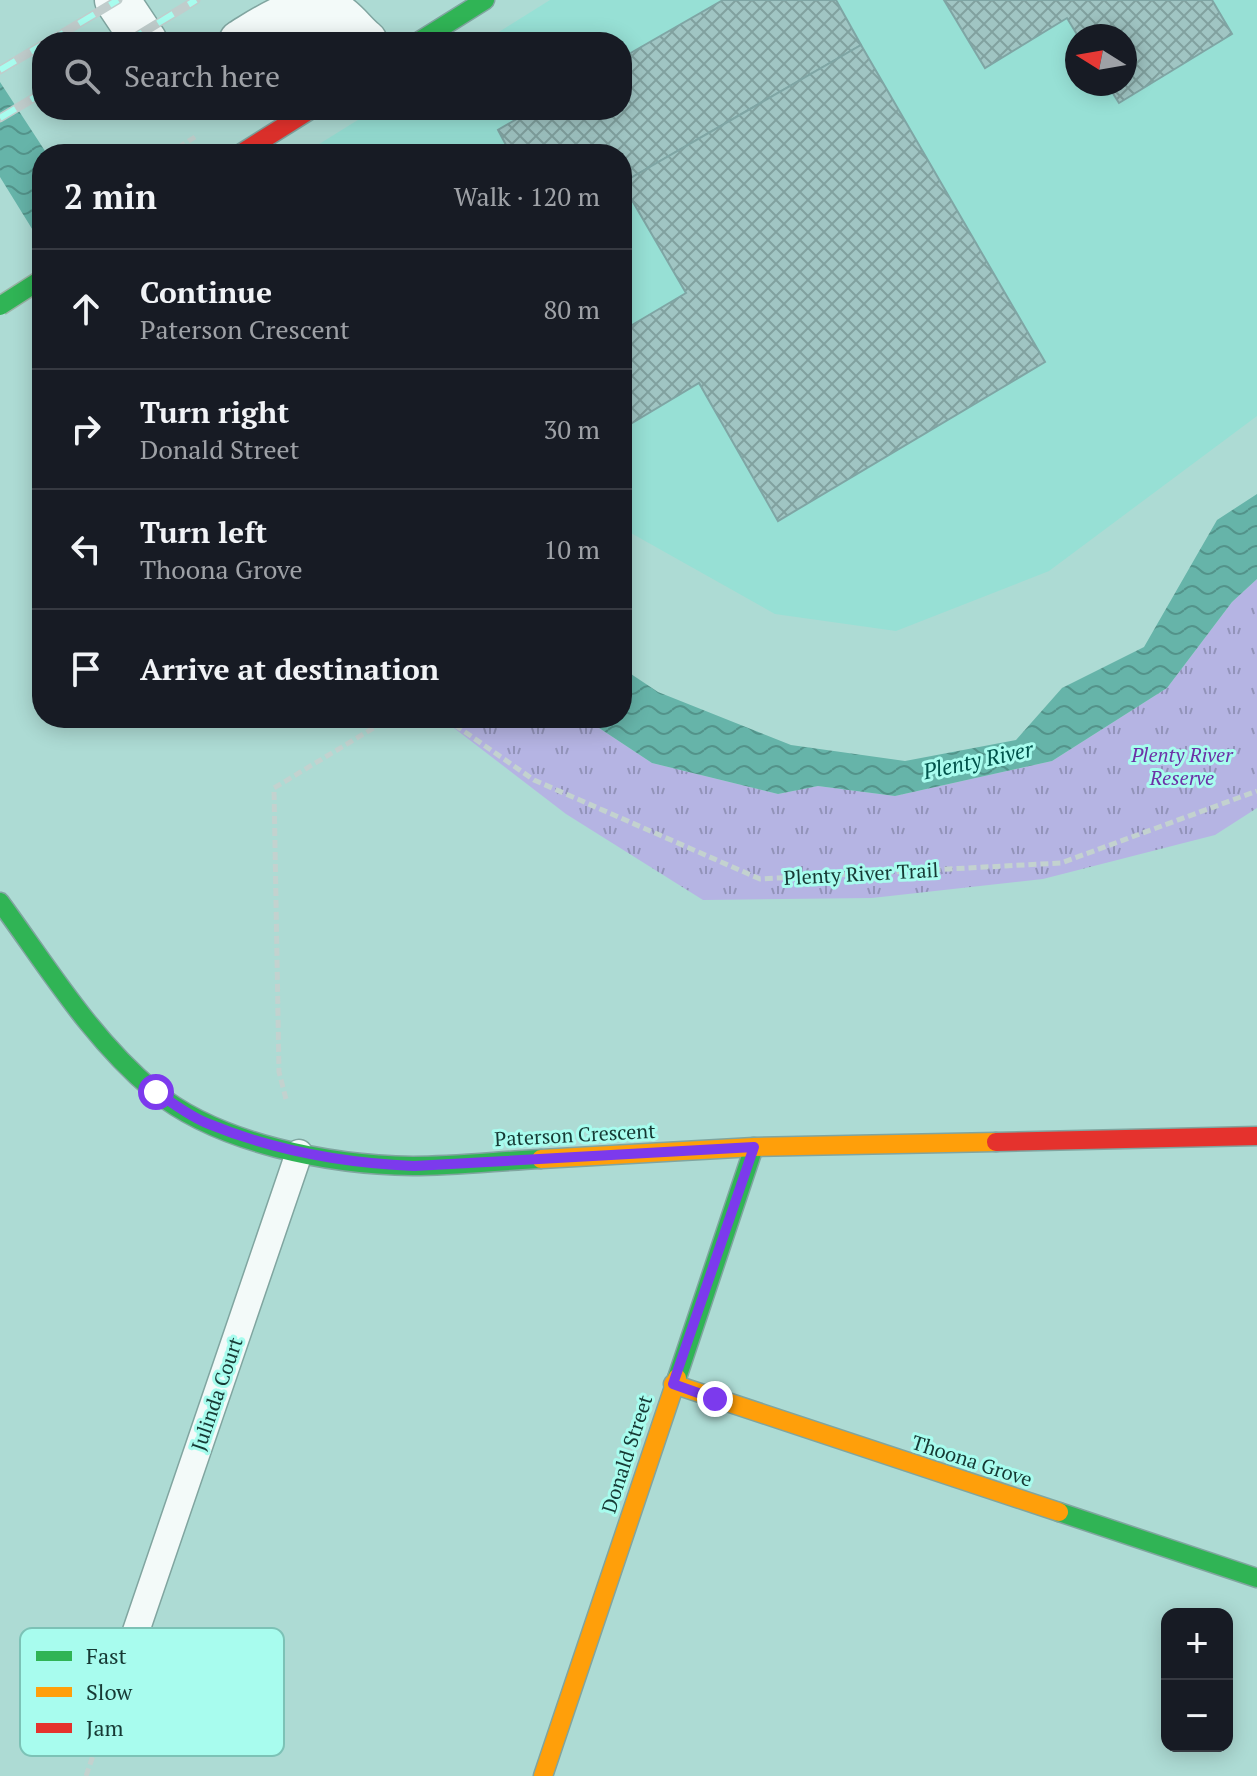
<!DOCTYPE html>
<html lang="en">
<head>
<meta charset="utf-8">
<style>
  :root { --surface:#171b24; --page:#20242c; --text:#f1f3f6; --muted:#9ea1a6; --line:#363941 }
  body { margin:0; font-family:"PT Serif",serif; background:var(--page); color:var(--text) }
  .controls { position:absolute; right:24px; bottom:24px; display:grid; overflow:hidden; border-radius:16px; box-shadow:0 4px 20px #0003 }
  .controls button { width:72px; height:72px; display:grid; place-items:center; padding:0; border:0; border-bottom:2px solid var(--line); background:var(--surface); color:var(--text); font:40px sans-serif }
  .compass { position:absolute; left:1065px; top:24px; width:72px; height:72px; border-radius:50%; background:var(--surface); box-shadow:0 4px 20px #0003; rotate:281deg }
  .stop { position:absolute; width:24px; height:24px; margin:-18px; border:6px solid #7c3aed; border-radius:50%; background:#fff }
  .stop.end { background:#7c3aed; border-color:#fff; box-shadow:0 2px 8px #0008 }
  .list { margin:0; padding:0; list-style:none }
  h2 { display:flex; justify-content:space-between; align-items:center; height:104px; margin:0; padding:0 32px; font-size:34px }
  h2 small { font-size:26px; font-weight:400; color:var(--muted) }
  .list li { display:grid; grid-template-columns:52px 1fr auto; gap:24px; align-items:center; box-sizing:border-box; height:120px; padding:0 32px; border-top:2px solid var(--line) }
  .list b { display:block; font-size:30px; white-space:nowrap }
  .list p { margin:0; font-size:26px; white-space:nowrap; color:var(--muted) }
  .list em { font-size:26px; font-style:normal; color:var(--muted) }
  .icon { flex:none; width:44px; height:44px; fill:none; stroke:currentColor; stroke-width:2; stroke-linecap:round; stroke-linejoin:round }
  .map { position:relative; flex:none; width:1257px; height:1776px; overflow:hidden }
  .search { position:absolute; background:var(--surface); box-shadow:0 4px 20px #0003; left:32px; top:32px; width:600px; height:88px; display:flex; align-items:center; gap:20px; box-sizing:border-box; padding:0 28px; border-radius:32px; color:var(--muted); font-size:30px }
  .panel { position:absolute; background:var(--surface); box-shadow:0 4px 20px #0003; left:32px; top:144px; width:600px; height:584px; border-radius:32px }
  .map>svg:first-child { display:block }
  .built { fill:#97e0d5; fill-rule:evenodd }
  .park { fill:url(#park-tufts) }
  .water { fill:url(#water-waves) }
  .building { fill:url(#building-cross-hatch); stroke:#7fa5a4; stroke-width:2 }
  .lines { fill:none; stroke-linecap:round; stroke-linejoin:round }
  .lane-casing { stroke:#80a5a0; stroke-width:29 }
  .street-casing { stroke:#80a5a0; stroke-width:47 }
  .fast-casing { stroke:#80a5a0; stroke-width:21 }
  .slow-casing { stroke:#80a5a0; stroke-width:21 }
  .jam-casing { stroke:#80a5a0; stroke-width:21 }
  .path { stroke:#c3d2cf; stroke-width:5; stroke-dasharray:8 4; stroke-linecap:butt }
  .lane { stroke:#f3faf9; stroke-width:26 }
  .street { stroke:#f3faf9; stroke-width:44 }
  .fast { stroke:#30b455; stroke-width:18 }
  .slow { stroke:#ff9f0a; stroke-width:18 }
  .jam { stroke:#e5322d; stroke-width:18 }
  .rail-casing { stroke:#c0cdcc; stroke-width:9 }
  .rail { stroke:#a8fcee; stroke-width:6; stroke-dasharray:18; stroke-linecap:butt }
  .fast-bridge-casing { stroke:#98b2a4; stroke-width:21; stroke-linecap:butt }
  .fast-bridge { stroke:#30b455; stroke-width:18 }
  .route { stroke:#7c3aed; stroke-width:10 }
  .labels { text-anchor:middle; stroke-width:6; stroke-linejoin:round; paint-order:stroke }
  .park-label { font-size:20px; font-style:italic; fill:#6c31a6; stroke:#a8fcee }
  .street-label { font-size:20px; fill:#163934; stroke:#a8fcee }
  .water-label { font-size:22px; font-style:italic; fill:#00534b; stroke:#a8fcee }
  .key { fill:#a8fcee; stroke:#7cc2b6; stroke-width:2 }
  .key-label { font-size:22px; fill:#163934 }
</style>
</head>
<body>
<div class="map">
<svg width="1257" height="1776" viewBox="0 0 1257 1776">
  <defs>
    <pattern id="park-tufts" width="24" height="20" patternUnits="userSpaceOnUse" patternTransform="scale(2)"><rect width="24" height="20" fill="#b5b4e3"/><path d="M3 7l-1-3M5 7V3M7 7l1-3M15 17l-1-3M17 17v-4M19 17l1-3" fill="none" stroke="#9293b9"/></pattern>
    <pattern id="water-waves" width="16" height="10" patternUnits="userSpaceOnUse" patternTransform="scale(2)"><rect width="16" height="10" fill="#66b4a9"/><path d="M0 5q4-4 8 0t8 0" fill="none" stroke="#53938a"/></pattern>
    <pattern id="building-cross-hatch" width="8" height="8" patternUnits="userSpaceOnUse" patternTransform="scale(2)"><rect width="8" height="8" fill="#a0c5c3"/><path d="M0 0l8 8M0 8l8-8" fill="none" stroke="#81a19f"/></pattern>
  </defs>
  <rect width="100%" height="100%" fill="#addbd4"/>
  <!-- built -->
  <path class="built" d="M 550,0 L 1257,0 L 1257,416 L 1049,571 L 896,631 L 775,614 L 622,528 L 622,154 L 303,154 L 374,110 L 622,110 L 622,42 L 483,42 ZM 1077,36 L 1125,36 L 1125,84 L 1077,84 Z"/>
  <!-- park -->
  <polygon class="park" points="1257,579 1257,808 1215,835 1043,879 872,898 703,900 566,814 450,725 436,718 584,718 652,763 778,794 818,786 895,796 1052,761 1167,688 1232,602"/>
  <!-- water -->
  <g class="water">
    <polygon points="0,82 47,154 42,154 42,245 0,177"/>
    <polygon points="1257,494 1257,579 1232,602 1167,688 1052,761 895,796 818,786 778,794 652,763 584,718 622,718 622,668 658,692 791,745 905,761 1016,740 1062,688 1144,647 1217,520"/>
  </g>
  <!-- building -->
  <g class="building">
    <polygon points="723,0 836,0 861,45 622,183 622,154 492,154 506,145 498,130 532,110 622,110 622,58"/>
    <polygon points="944,0 1212,0 1232,34 1119,103 1107,84 1125,84 1125,36 1078,36 1067,18 985,68"/>
    <polygon points="861,45 1045,362 778,521 699,383 622,429 622,331 686,293 622,183"/>
  </g>
  <g class="lines">
    <!-- lane casing -->
    <g class="lane-casing">
      <polyline id="lane" points="135,1634 299,1153"/>
    </g>
    <!-- street casing -->
    <g class="street-casing">
      <g id="street">
        <polyline points="117,0 145,42"/>
        <path d="M 241,42 C 269,25 303,0 336,15 C 347,22 355,34 365,42"/>
      </g>
    </g>
    <!-- fast casing -->
    <g class="fast-casing">
      <g id="fast">
        <polyline points="418,42 485,0"/>
        <path d="M 0,902 C 47,966 91,1039 154,1091 C 219,1144 330,1165 413,1166 C 455,1166 499,1161 541,1159"/>
        <polyline points="677,1378 754,1147"/>
        <polyline points="1059,1512 1257,1578"/>
      </g>
    </g>
    <!-- slow casing -->
    <g class="slow-casing">
      <g id="slow">
        <polyline points="541,1159 754,1147 996,1142"/>
        <polyline points="673,1384 1059,1512"/>
        <polyline points="543,1776 677,1378"/>
      </g>
    </g>
    <!-- jam casing -->
    <g class="jam-casing">
      <g id="jam">
        <polyline points="240,154 310,110"/>
        <polyline points="996,1142 1257,1136"/>
      </g>
    </g>
    <!-- path -->
    <g class="path">
      <polyline points="168,154 195,137"/>
      <polyline points="445,718 534,780 760,879 1061,863 1257,791"/>
      <polyline points="286,1099 279,1072 274,788 390,718"/>
      <polyline points="86,1776 123,1669"/>
    </g>
    <!-- lane -->
    <use href="#lane" class="lane"/>
    <!-- street -->
    <use href="#street" class="street"/>
    <!-- fast -->
    <use href="#fast" class="fast"/>
    <!-- slow -->
    <use href="#slow" class="slow"/>
    <!-- jam -->
    <use href="#jam" class="jam"/>
    <!-- rail casing -->
    <g class="rail-casing">
      <g id="rail">
        <polyline points="48,42 118,0"/>
        <polyline points="127,42 196,0"/>
        <polyline points="0,70 42,45"/>
        <polyline points="0,118 42,93"/>
      </g>
    </g>
    <!-- rail -->
    <use href="#rail" class="rail"/>
    <!-- fast-bridge casing -->
    <g class="fast-bridge-casing">
      <polyline id="fast-bridge" points="0,306 42,279"/>
    </g>
    <!-- fast-bridge -->
    <use href="#fast-bridge" class="fast-bridge"/>
  </g>
  <g class="lines">
    <!-- route -->
    <path class="route" d="M 156,1092 C 173,1103 190,1117 209,1124 C 275,1151 343,1163 414,1166 L 754,1147 L 673,1384 L 715,1399"/>
  </g>
  <g class="labels">
    <!-- park labels -->
    <g class="park-label">
      <text x="1182" y="762">Plenty River<tspan x="1182" dy="23">Reserve</tspan></text>
    </g>
    <!-- street labels -->
    <g class="street-label">
      <text transform="translate(861 874) rotate(-3)" y="7">Plenty River Trail</text>
      <text transform="translate(575 1135) rotate(-3)" y="7">Paterson Crescent</text>
      <text transform="translate(217 1394) rotate(-71)" y="7">Julinda Court</text>
      <text transform="translate(627 1454) rotate(-72)" y="7">Donald Street</text>
      <text transform="translate(972 1461) rotate(18)" y="7">Thoona Grove</text>
    </g>
    <!-- water labels -->
    <g class="water-label">
      <text transform="translate(978 760) rotate(-12)" y="8">Plenty River</text>
    </g>
  </g>
  <!-- legend -->
  <rect x="20" y="1628" width="264" height="128" rx="12" class="key"/>
  <rect x="36" y="1651" width="36" height="10" fill="#30b455"/>
  <rect x="36" y="1687" width="36" height="10" fill="#ff9f0a"/>
  <rect x="36" y="1723" width="36" height="10" fill="#e5322d"/>
  <g class="key-label">
    <text x="86" y="1664">Fast</text>
    <text x="86" y="1700">Slow</text>
    <text x="86" y="1736">Jam</text>
  </g>
</svg>
<div class="controls">
<button>+</button>
<button>−</button>
</div>
<svg class="compass" viewBox="-18 -18 36 36"><path d="M0-13l5 13h-10z" fill="#e53935"/><path d="M0 13l5-13h-10z" fill="#9ea1a6"/></svg>
<div class="stop" style="left:156px;top:1092px"></div>
<div class="stop end" style="left:715px;top:1399px"></div>
<div class="search"><svg class="icon" aria-label="search" viewBox="0 0 24 24"><circle cx="10" cy="10" r="6"/><path d="M15 15l6 6"/></svg>Search here</div>
<section class="panel">
<h2>2 min<small>Walk · 120 m</small></h2>
<ul class="list">
<li><svg class="icon" aria-label="ahead" viewBox="0 0 24 24"><path d="M12 20V5M6 11l6-6 6 6"/></svg><div><b>Continue</b><p>Paterson Crescent</p></div><em>80 m</em></li>
<li><svg class="icon" aria-label="right" viewBox="0 0 24 24"><path d="M7 20v-9h11M14 6l5 5-5 5"/></svg><div><b>Turn right</b><p>Donald Street</p></div><em>30 m</em></li>
<li><svg class="icon" aria-label="left" viewBox="0 0 24 24"><path d="M17 20v-9H6M10 6l-5 5 5 5"/></svg><div><b>Turn left</b><p>Thoona Grove</p></div><em>10 m</em></li>
<li><svg class="icon" aria-label="arrive" viewBox="0 0 24 24"><path d="M6 21V4h12l-3 4 3 4H6"/></svg><div><b>Arrive at destination</b></div></li>
</ul>
</section>
</div>
</body>
</html>
